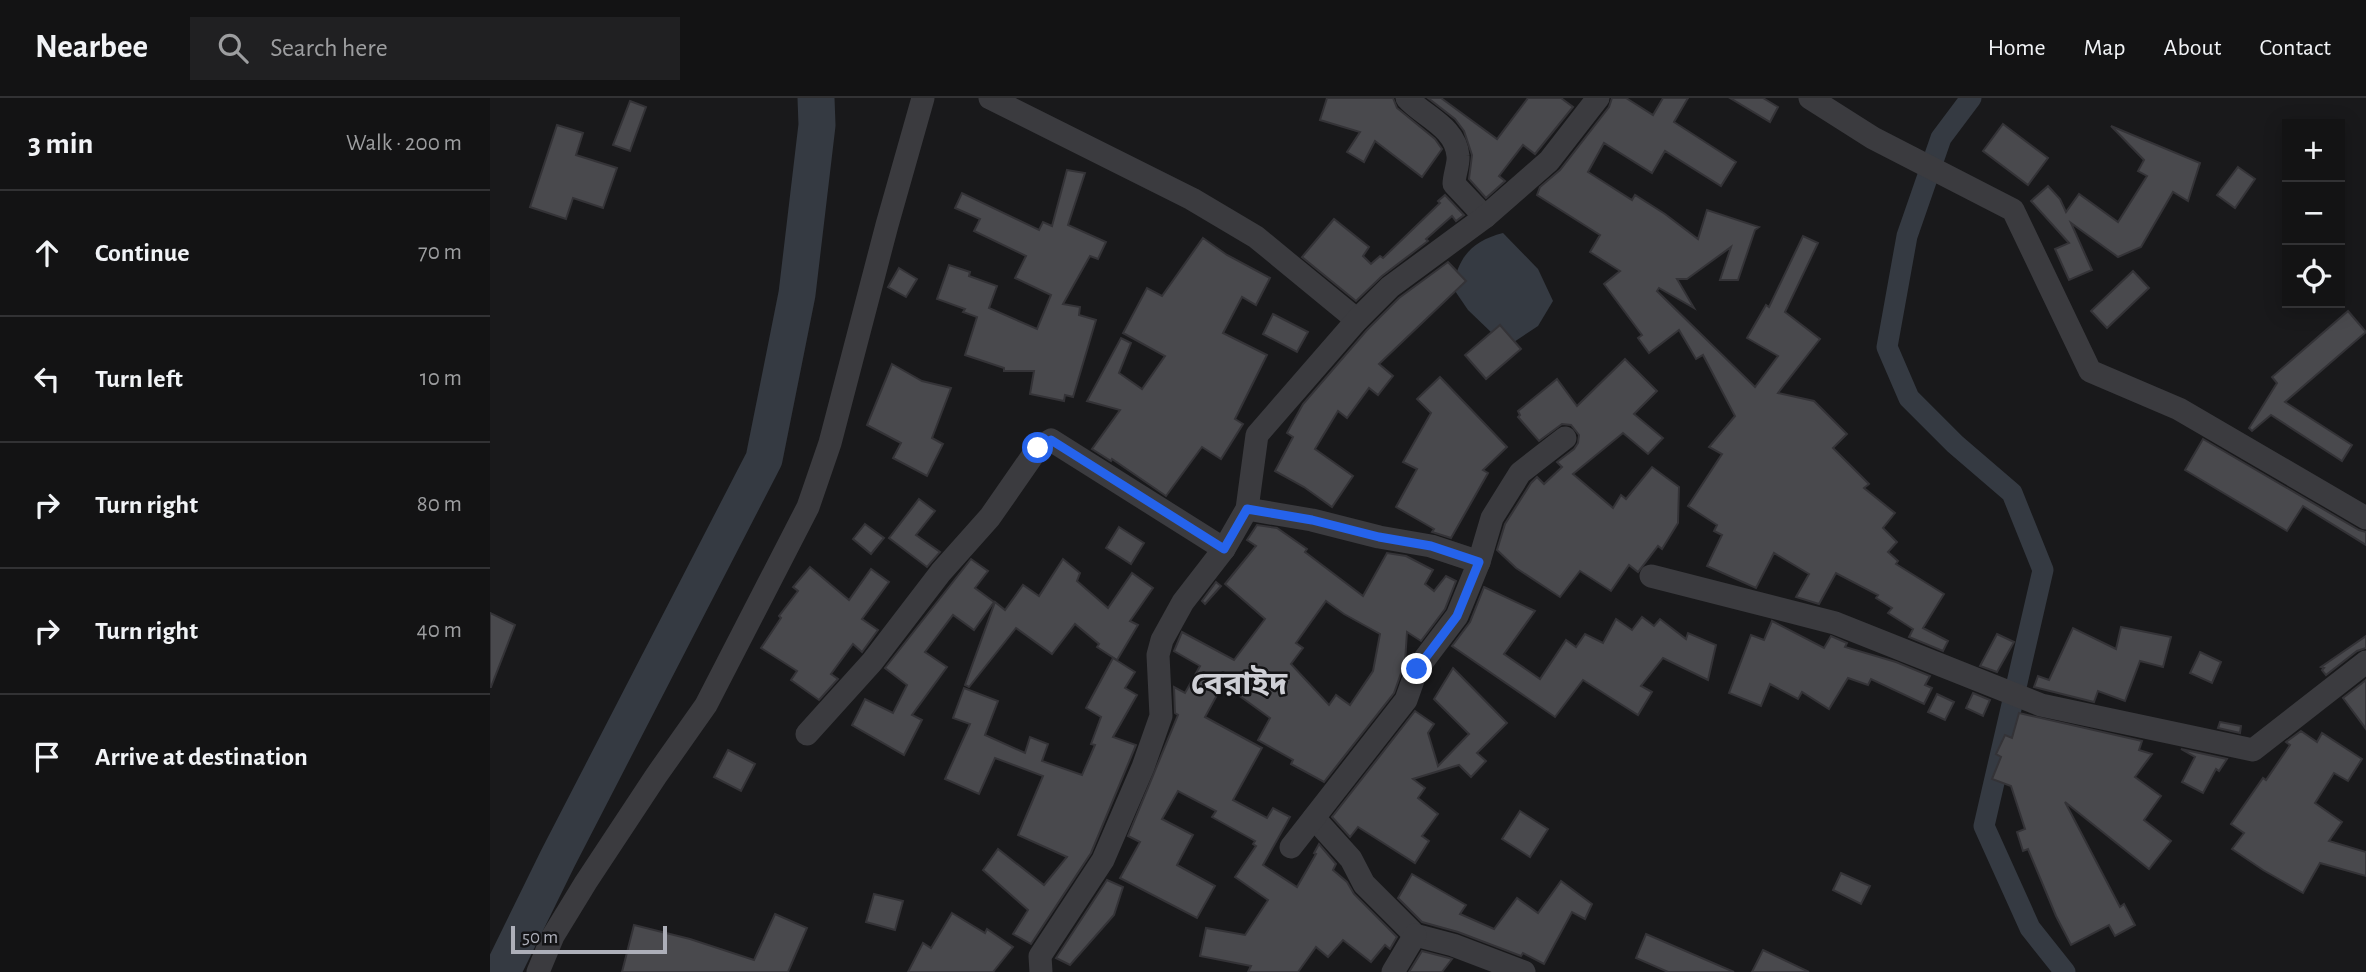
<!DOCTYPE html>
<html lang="en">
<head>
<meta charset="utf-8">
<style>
  :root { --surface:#131314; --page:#202022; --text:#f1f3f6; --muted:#9d9ea0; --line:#323234 }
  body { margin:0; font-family:"Alegreya Sans","Noto Sans Bengali",sans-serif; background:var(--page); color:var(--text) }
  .controls { position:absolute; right:21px; top:21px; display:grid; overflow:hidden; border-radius:0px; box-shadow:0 4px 18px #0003 }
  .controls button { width:63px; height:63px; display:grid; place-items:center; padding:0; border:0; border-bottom:2px solid var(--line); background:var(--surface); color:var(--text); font:35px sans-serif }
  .scale { position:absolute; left:21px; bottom:18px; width:156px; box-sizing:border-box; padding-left:7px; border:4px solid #adafb9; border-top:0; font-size:19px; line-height:24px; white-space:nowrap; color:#adafb9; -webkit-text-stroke:5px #141416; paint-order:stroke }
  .stop { position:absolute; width:21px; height:21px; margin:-16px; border:5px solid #2563eb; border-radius:50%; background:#fff }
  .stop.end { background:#2563eb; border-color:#fff; box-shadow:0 2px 7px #0008 }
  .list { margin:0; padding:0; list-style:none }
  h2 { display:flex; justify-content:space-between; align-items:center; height:91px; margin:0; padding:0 28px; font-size:30px }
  h2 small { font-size:23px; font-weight:400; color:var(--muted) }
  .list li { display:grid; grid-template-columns:46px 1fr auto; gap:21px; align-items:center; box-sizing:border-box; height:126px; padding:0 28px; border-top:2px solid var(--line) }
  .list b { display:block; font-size:26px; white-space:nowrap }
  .list em { font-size:23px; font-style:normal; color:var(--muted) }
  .icon { flex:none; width:38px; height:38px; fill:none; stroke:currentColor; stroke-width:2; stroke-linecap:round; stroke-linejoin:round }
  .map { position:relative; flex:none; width:1876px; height:874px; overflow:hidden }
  header { display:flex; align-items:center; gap:42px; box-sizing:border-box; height:98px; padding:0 35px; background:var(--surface); border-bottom:2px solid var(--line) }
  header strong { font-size:33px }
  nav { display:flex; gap:38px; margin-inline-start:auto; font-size:24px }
  .search { width:490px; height:63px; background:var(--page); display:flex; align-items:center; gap:18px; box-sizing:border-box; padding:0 24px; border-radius:0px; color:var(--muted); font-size:26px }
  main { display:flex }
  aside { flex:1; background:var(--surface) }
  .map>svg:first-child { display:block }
  .water { fill:#353a42 }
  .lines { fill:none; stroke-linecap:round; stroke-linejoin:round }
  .canal { stroke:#353a42; stroke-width:21 }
  .river { stroke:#353a42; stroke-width:37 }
  .building { fill:#49494d; stroke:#343337; stroke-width:2; fill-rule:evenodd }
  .minor { stroke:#3b3b3f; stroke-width:23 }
  .route { stroke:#2563eb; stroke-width:9 }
  .labels { text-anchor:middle; stroke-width:5; stroke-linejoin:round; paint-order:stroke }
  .district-label { font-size:32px; font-weight:bold; fill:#cecfd5; stroke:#141416 }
</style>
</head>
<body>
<header>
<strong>Nearbee</strong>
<div class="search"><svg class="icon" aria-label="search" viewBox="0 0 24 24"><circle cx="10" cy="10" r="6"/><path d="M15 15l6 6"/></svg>Search here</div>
<nav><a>Home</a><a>Map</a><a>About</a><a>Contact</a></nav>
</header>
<main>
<aside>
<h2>3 min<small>Walk · 200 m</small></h2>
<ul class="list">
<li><svg class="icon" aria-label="ahead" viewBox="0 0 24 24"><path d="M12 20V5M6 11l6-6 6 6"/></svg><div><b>Continue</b></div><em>70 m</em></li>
<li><svg class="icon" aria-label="left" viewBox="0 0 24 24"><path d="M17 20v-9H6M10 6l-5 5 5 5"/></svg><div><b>Turn left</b></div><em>10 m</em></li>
<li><svg class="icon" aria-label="right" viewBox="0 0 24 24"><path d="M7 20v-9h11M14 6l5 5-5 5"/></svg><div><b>Turn right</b></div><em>80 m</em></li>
<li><svg class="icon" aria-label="right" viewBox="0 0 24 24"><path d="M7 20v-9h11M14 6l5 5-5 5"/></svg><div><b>Turn right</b></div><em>40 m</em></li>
<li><svg class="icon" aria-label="arrive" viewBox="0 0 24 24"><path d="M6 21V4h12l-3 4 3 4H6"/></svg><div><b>Arrive at destination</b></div></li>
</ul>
</aside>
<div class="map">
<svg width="1876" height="874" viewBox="0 0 1876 874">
  <rect width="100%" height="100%" fill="#19191b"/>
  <!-- water -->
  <path class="water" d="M 1013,135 L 1048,171 L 1063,203 L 1048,228 L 1024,244 L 1004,237 L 978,212 L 963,190 C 968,159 982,143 1013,135 Z"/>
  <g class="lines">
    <!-- canal -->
    <polyline class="canal" points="1481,0 1451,40 1417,138 1397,249 1419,300 1465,346 1522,395 1553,472 1494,728 1540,830 1575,874"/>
    <!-- river -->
    <polyline class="river" points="12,874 68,760 274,361 307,196 327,27 326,0"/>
  </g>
  <!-- building -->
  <g class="building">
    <polygon points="837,0 903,0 907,10 945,41 952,51 932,79 885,43 874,64 857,54 870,34 830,22"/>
    <polygon points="938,0 951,0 1007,41 1038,0 1071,0 1083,9 1045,56 1033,47 1009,78 1015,83 996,100 979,81 982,57 974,33 965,21"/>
    <polygon points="1122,0 1136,0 1163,17 1173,0 1198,0 1184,24 1246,64 1231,88 1175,53 1162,75 1114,45 1098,74 1142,102 1145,97 1175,116 1208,141 1217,112 1269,129 1265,132 1248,182 1230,182 1241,149 1197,181 1187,181 1204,210 1169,190 1167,193 1265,289 1288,258 1257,240 1276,207 1279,209 1313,138 1328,145 1295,214 1330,241 1288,295 1324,303 1357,336 1343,350 1379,386 1374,390 1405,415 1393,430 1407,444 1398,454 1408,463 1406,466 1454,496 1433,530 1458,543 1453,553 1419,539 1423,531 1398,515 1402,510 1386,500 1388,497 1346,475 1329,506 1306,499 1319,476 1284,455 1266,490 1217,468 1232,437 1224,433 1227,427 1198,408 1232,356 1219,349 1245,318 1213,257 1206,261 1189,232 1159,255 1148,240 1152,237 1114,186 1130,173 1100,154 1110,137 1047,97 1050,89 1070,72 1119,9"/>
    <polygon points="1240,0 1273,0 1288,9 1280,24"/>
    <polygon points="140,3 156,9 140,53 123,47"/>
    <polygon points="1513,26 1558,60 1538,87 1493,53"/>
    <polygon points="67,27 93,35 86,57 127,70 113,110 83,100 76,121 40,109"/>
    <polygon points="1621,28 1710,65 1698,103 1683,94 1651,149 1628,159 1581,125 1602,172 1579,182 1565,151 1579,145 1541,103 1558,88 1570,101 1576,114 1589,96 1628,124 1657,78 1648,73 1654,62"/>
    <polygon points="1748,69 1765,81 1745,110 1727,97"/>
    <polygon points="577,72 595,75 578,127 616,144 608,161 600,158 573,206 590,209 589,217 606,222 583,299 575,297 574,303 540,296 544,273 514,273 514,270 475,257 487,219 473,214 475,211 447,201 459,167 480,174 479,178 507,188 499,210 547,231 561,197 525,180 536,158 484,133 490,121 465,110 472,95 549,132 553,124 562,128"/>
    <polygon points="955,97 974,117 966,123 962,118 936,141 938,143 892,178 866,203 812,159 844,121 879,149 873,158 881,166 890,158 893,160 950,105 948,103"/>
    <polygon points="713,140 737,157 780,180 766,207 752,199 733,235 777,257 745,321 753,326 731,361 712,349 676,398 622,361 621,363 602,351 630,312 597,303 631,240 641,245 629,275 652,291 675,258 633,235 657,190 672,198"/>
    <polygon points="958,164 976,183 889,266 903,278 888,297 879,290 857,320 848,313 825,351 863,378 842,409 814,389 785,373 803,339 797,335 813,306 877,232 909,200"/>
    <polygon points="409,170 427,181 416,199 398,189"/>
    <polygon points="1643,173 1659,190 1617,230 1601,213"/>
    <polygon points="1858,213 1876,234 1795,304 1862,347 1852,363 1781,317 1762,333 1759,330 1787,285 1782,279"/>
    <polygon points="783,216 818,234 807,254 773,236"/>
    <polygon points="1010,227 1031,251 996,281 975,257"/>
    <polygon points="1135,261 1167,293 1144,316 1173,340 1158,356 1133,335 1083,376 1123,410 1131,397 1136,401 1162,369 1189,389 1188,425 1172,451 1168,448 1148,474 1139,467 1121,493 1090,473 1070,499 1026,470 1007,452 1015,426 1041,385 1047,379 1054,386 1072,369 1067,364 1084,351 1088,345 1089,337 1081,327 1072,326 1049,343 1028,319 1030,317 1028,313 1067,281 1087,308"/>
    <polygon points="402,266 432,283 461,290 442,340 453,346 437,378 403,360 411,345 377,327"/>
    <polygon points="950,279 1017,349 993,372 998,375 961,440 942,434 944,431 906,409 927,371 913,364 941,315 927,301"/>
    <polygon points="1713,341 1869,432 1876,434 1876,447 1813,408 1797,433 1695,372"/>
    <polygon points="429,401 445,413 426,437 450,454 437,469 399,440"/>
    <polygon points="375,426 394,440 381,456 363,441"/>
    <path d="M 767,427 L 787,430 L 817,451 L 815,454 L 873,498 L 897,455 L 916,458 L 943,472 L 935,486 L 944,493 L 956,478 L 966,483 L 955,511 L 931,543 L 917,534 L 915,564 L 904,595 L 834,684 L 801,666 L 803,662 L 768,642 L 780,620 L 733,586 L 715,619 L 772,650 L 743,702 L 777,720 L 783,710 L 800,719 L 773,767 L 807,789 L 826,756 L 824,755 L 829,746 L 846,766 L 843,772 L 857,784 L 864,796 L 907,839 L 900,851 L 895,847 L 881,864 L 853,842 L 838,859 L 826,849 L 808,874 L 758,874 L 761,868 L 710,858 L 716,830 L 755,837 L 778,802 L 745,779 L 766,748 L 763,746 L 765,743 L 722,719 L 726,713 L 688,693 L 672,721 L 703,737 L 687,767 L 725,788 L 707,820 L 630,780 L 650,744 L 638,738 L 688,617 L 685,615 L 684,589 L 695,595 L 710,568 L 684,553 L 692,534 L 744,562 L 775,521 L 735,486 L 766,448 L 757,442 ZM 836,503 L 854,516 L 890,536 L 883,573 L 860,607 L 846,597 L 839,607 L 801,566 L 813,550 L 806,545 Z"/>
    <polygon points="629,429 654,445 641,466 616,450"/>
    <polygon points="481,461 498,473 485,490 504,504 484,532 463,517 435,554 457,569 422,617 432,622 414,657 362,627 375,601 403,615 417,587 395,570"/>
    <polygon points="573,461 590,475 587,483 618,510 642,475 663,490 640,523 648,527 627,562 607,549 609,546 585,526 562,556 526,530 479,589 475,587 505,504 515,512 533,487 549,498"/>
    <polygon points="320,469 359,502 381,471 399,484 372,521 388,532 372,554 363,546 341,576 348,581 329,602 301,582 307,573 271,550 291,520 289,518 308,493 303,489"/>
    <polygon points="726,484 731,488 715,506 712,503"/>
    <polygon points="994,489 1045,513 1014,556 1050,581 1076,542 1086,549 1095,536 1113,545 1126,521 1142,532 1152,519 1164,528 1170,521 1196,541 1198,535 1226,547 1218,582 1173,560 1151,588 1162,594 1148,617 1093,582 1065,619 962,548 980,524"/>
    <polygon points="0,515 25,527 1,589 0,589"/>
    <polygon points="1282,523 1334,550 1341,538 1357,545 1355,549 1406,564 1440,578 1435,587 1442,590 1434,606 1381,581 1378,587 1358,580 1339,611 1312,594 1308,601 1280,586 1271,608 1239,595 1261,537 1274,542"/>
    <polygon points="1631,529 1681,539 1673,569 1650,563 1635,603 1608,593 1604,604 1544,589 1548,578 1559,582 1583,530 1626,551"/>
    <polygon points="1507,536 1524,544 1507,574 1490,568"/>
    <polygon points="1876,538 1876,550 1867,553 1836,577 1832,572 1834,570 1831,569"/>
    <polygon points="1710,554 1731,564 1722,585 1700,575"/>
    <polygon points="623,560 645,574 635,590 647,597 623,639 646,647 601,755 541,846 523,836 538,812 493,772 508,751 554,787 577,759 528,737 553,678 505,660 489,696 455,681 480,626 463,620 474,590 508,603 495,637 535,655 540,639 558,646 552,663 592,677 605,647 601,646 611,619 596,610"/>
    <polygon points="963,570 1017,625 987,655 996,663 981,679 969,667 923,681 935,690 928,700 948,716 932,738 939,743 925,765 868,729 860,739 842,719 925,613 944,626 938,635 948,668 979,636 944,601"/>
    <polygon points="1876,582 1876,631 1853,600"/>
    <polygon points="1483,595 1500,602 1493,618 1476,610"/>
    <polygon points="1447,596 1464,604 1455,622 1438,614"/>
    <polygon points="1529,615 1652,643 1649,652 1662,656 1645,679 1671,698 1654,722 1681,743 1659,771 1575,704 1630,809 1634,806 1645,827 1625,838 1619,827 1581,847 1566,818 1538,751 1533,753 1527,734 1535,731 1521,688 1502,681 1511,659 1506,656 1515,637 1522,640"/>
    <polygon points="1730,624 1751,628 1750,635 1728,630"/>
    <polygon points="1811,633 1827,644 1832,635 1872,661 1858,683 1844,675 1825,705 1852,724 1839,743 1876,754 1876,778 1830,765 1813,795 1773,772 1742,751 1754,735 1741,726 1773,680 1776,682 1800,647 1796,644"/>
    <polygon points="1691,651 1737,661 1729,673 1726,671 1713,695 1692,684 1705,659"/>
    <polygon points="238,652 265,666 251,693 224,679"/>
    <polygon points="1030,713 1058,731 1040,759 1012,741"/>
    <polygon points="1351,775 1380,788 1371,806 1343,792"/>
    <polygon points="922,776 976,807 970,816 1004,831 1027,800 1048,815 1071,783 1102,806 1095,821 1082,814 1054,866 1033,855 1031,858 968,834 932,824 908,800"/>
    <polygon points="617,782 633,789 624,817 580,867 566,860"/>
    <polygon points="384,796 413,803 405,832 376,824"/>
    <polygon points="462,815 495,835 497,831 523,849 503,874 418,874 433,845 441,850"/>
    <polygon points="285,816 317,830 298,874 132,874 144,827 200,841 264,862"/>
    <polygon points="1156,836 1244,874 1178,874 1146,860"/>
    <polygon points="1273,852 1319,874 1262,874"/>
    <polygon points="932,853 959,860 962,861 952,874 919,874"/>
  </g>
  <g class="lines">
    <!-- minor -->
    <g class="minor">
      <polyline points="500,0 702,101 766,139 867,222"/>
      <path d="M 917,0 C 933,18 966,29 968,58 C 969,66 964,77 964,86 L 995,119"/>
      <polyline points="1320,0 1383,40 1523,112 1600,273 1689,311 1876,420"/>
      <polyline points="757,411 822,422 889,439 941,448 989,464"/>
      <polyline points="1161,478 1345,525 1551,607 1763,652 1876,564"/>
      <polyline points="317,636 382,564 451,474 500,419 548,350 561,342 734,451"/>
      <polyline points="824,720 861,761 874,786 925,837 963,847 1034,874"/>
      <polyline points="801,749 916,602 927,571 967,518 989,464 1002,420 1030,375 1075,340"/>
      <polyline points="48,874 63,838 96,784 166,678 216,607 318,409 340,345 397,127 433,0"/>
      <polyline points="551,874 550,858 613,762 653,669 671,618 668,557 672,542 693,504 734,451 757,411 767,337 867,222 900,189 995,119 1059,63 1108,0"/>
      <polyline points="903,874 925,837"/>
    </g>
  </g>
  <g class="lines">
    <!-- route -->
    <polyline class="route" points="548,350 561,342 734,451 757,411 822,422 889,439 941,448 989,464 967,518 927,571"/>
  </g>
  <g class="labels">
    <!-- district labels -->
    <g class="district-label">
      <text x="749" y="596">বেরাইদ</text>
    </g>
  </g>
</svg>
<div class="controls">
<button>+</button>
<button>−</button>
<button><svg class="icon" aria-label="locate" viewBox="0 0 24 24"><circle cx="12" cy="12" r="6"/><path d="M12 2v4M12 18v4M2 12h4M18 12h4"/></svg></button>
</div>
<div class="scale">50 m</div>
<div class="stop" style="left:548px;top:350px"></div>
<div class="stop end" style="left:927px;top:571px"></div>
</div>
</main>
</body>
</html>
